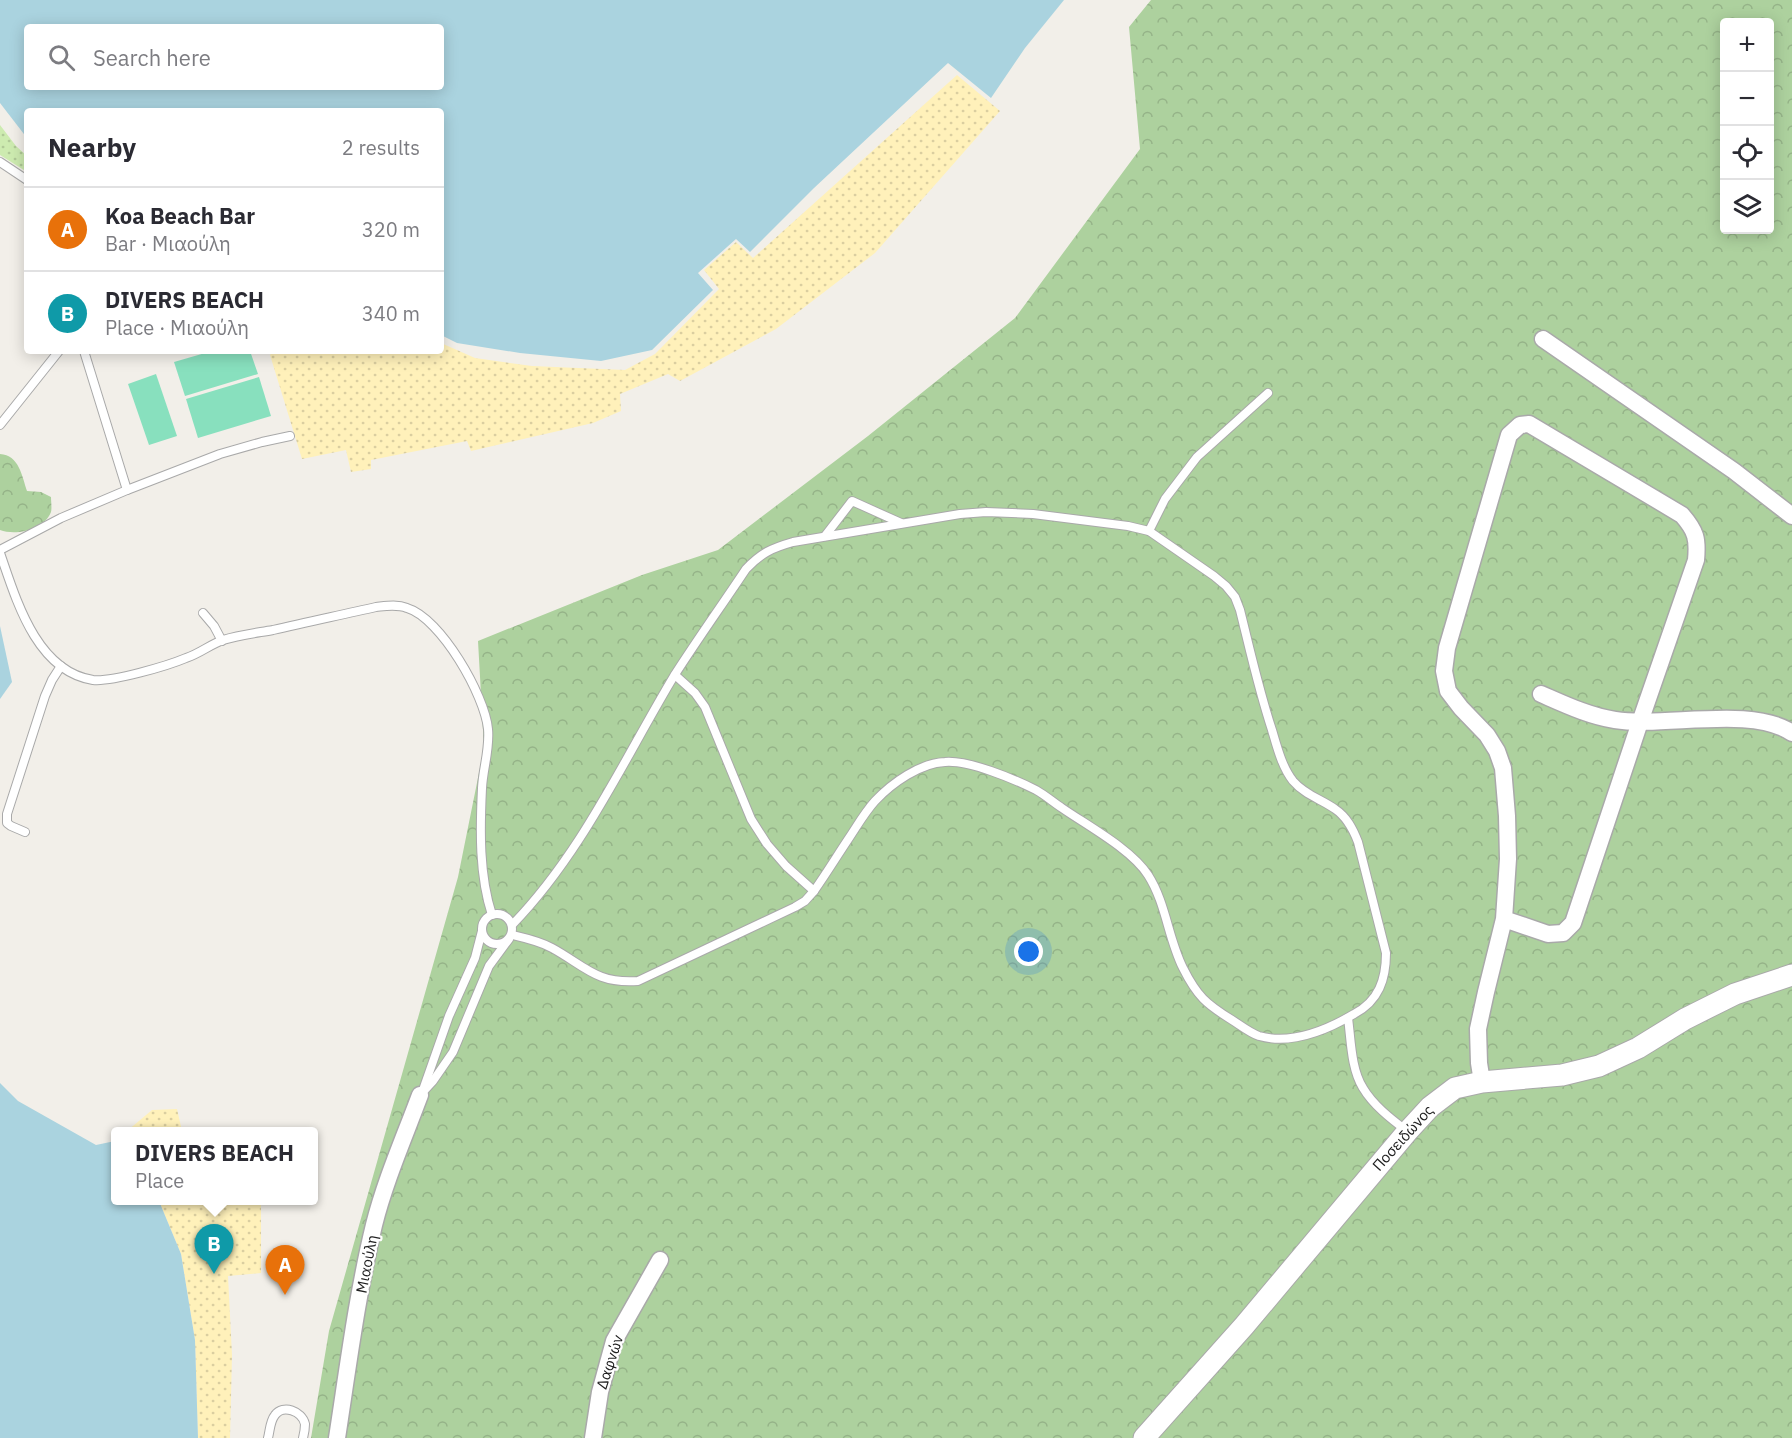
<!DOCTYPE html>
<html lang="en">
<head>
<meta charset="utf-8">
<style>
  :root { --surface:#fff; --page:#f2f2f3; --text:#2b2b33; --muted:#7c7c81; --line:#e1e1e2; --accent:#d40000 }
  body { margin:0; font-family:"IBM Plex Sans",sans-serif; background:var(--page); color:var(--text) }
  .controls { position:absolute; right:18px; top:18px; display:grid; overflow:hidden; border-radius:6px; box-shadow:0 3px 15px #0003 }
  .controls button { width:54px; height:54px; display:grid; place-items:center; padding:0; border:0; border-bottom:2px solid var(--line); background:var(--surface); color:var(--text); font:30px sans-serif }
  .you { position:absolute; left:1029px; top:952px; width:21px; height:21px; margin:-15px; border:4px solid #fff; border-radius:50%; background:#1a73e8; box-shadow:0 0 0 9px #1a73e833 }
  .badge { display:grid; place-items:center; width:39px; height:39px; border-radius:50%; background:var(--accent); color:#fff; font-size:20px; font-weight:700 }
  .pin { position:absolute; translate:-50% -50px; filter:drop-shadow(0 2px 3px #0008) }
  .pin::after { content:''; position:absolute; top:32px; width:21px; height:18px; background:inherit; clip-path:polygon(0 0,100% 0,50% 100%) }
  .popup { position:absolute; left:111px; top:1127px; width:207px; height:78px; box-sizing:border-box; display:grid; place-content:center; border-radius:6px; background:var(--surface); filter:drop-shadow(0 2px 4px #0005); font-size:20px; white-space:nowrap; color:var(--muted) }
  .popup b { font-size:22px; color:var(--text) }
  .popup::after { content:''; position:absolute; left:50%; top:100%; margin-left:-12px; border:12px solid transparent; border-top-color:var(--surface) }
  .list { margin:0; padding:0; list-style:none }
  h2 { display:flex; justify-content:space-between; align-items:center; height:78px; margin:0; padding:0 24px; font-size:26px }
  h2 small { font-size:20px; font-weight:400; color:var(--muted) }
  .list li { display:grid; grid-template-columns:39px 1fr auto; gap:18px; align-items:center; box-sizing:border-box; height:84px; padding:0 24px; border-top:2px solid var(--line) }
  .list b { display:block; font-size:22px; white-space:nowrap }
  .list p { margin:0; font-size:20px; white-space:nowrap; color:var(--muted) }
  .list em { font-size:20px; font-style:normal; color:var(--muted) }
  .icon { flex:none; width:33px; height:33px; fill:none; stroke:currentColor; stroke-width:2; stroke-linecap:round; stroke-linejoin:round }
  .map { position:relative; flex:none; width:1792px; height:1438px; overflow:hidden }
  .search { position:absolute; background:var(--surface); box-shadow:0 3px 15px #0003; left:24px; top:24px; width:420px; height:66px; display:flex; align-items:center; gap:15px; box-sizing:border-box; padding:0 21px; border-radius:6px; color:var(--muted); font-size:22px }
  .panel { position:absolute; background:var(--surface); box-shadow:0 3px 15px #0003; left:24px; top:108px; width:420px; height:246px; border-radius:6px }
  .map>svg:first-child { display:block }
  .grass { fill:url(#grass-dots) }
  .forest { fill:url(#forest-crowns); fill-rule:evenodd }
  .sand { fill:url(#sand-dots) }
  .pitch { fill:#88e0be }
  .water { fill:#aad3df; fill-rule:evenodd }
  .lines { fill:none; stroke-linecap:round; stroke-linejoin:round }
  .service-casing { stroke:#a9a9a9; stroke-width:10 }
  .minor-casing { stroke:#a9a9a9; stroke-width:19 }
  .tertiary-casing { stroke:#a9a9a9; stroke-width:23 }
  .service { stroke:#fff; stroke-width:8 }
  .minor { stroke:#fff; stroke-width:16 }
  .tertiary { stroke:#fff; stroke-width:21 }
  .labels { text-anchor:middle; stroke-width:4.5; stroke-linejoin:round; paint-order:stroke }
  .street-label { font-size:15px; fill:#222; stroke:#fff }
</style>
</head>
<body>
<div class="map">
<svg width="1792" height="1438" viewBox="0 0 1792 1438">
  <defs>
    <pattern id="grass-dots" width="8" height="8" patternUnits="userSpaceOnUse" patternTransform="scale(1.5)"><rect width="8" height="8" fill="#cdebb0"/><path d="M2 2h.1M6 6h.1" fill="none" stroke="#b0c997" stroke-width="1.8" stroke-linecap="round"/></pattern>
    <pattern id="forest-crowns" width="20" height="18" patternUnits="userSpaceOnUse" patternTransform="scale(1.5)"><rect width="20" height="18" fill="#add19e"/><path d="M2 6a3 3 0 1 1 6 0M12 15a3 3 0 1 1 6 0" fill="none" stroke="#95b388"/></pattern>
    <pattern id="sand-dots" width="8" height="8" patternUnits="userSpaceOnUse" patternTransform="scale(1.5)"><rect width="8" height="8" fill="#fff1ba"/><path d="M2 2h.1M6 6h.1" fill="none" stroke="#dacea0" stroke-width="1.8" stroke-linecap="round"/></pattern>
  </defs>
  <rect width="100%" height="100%" fill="#f2efe9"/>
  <!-- grass -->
  <polygon class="grass" points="0,125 16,146 27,156 27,172 0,155"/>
  <!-- forest -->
  <g class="forest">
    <path d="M 1151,0 L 1792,0 L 1792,1438 L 311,1438 L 329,1331 L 458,877 L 484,748 L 478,641 L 642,575 L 718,550 L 868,436 L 1015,318 L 1140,149 L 1129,27 ZM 1724,22 L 1770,22 L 1770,230 L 1724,230 Z"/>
    <path d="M 0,454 C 19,455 22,476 27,491 L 41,492 L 51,497 C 51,501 52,508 51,512 C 44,530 16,536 0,530 Z"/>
  </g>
  <!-- sand -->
  <g class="sand">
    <polygon points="957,75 1000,111 875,253 776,329 680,381 668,374 620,394 621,411 593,423 471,451 467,441 371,460 371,469 351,472 346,450 302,459 270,355 273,351 441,351 441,343 475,358 532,366 625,370 655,354 719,289 704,270 736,242 753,258"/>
    <polygon points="177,1109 182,1131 127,1131 152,1110"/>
    <polygon points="159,1201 261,1201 261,1273 228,1276 232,1355 230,1438 198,1438 195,1340 181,1254"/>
  </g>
  <!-- pitch -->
  <g class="pitch">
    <polygon points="212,351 250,351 258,374 185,396 174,362"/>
    <polygon points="156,374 177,436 149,445 128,384"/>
    <polygon points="259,377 271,416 198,438 186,399"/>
  </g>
  <!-- water -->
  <g class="water">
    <path d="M 0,0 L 1064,0 L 1025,48 L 991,98 L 948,63 L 814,188 L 750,252 L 736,239 L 698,273 L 713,290 L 652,350 L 601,361 L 520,353 L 457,343 L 441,335 L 441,111 L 27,111 L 27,138 L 0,103 ZM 27,27 L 441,27 L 441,87 L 27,87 Z"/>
    <polygon points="0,626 12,682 0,699"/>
    <polygon points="0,1083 18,1101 96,1145 115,1141 115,1200 159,1201 181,1254 195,1340 198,1438 0,1438"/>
  </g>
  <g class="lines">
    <!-- service casing -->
    <g class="service-casing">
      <g id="service">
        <polyline points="0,162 27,180"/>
        <polyline points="84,351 127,490"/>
        <polyline points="0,425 59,351"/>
        <polyline points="1149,531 1165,499 1197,457 1268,393"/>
        <polyline points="825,536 852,501 901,523"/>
        <polyline points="0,550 61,518 127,490 220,454 262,442 290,436"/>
        <path d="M 0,553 C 16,599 36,671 93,680 C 112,682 167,666 186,658 C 199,654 211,644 223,640 C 239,635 256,633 273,630 C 307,622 341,615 376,607 C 386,606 397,604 407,608 C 441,618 485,696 488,729 C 490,749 483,768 482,788 C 480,830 479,875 492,915"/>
        <polyline points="203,613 214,626 222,641"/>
        <polyline points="675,675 695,693 705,707 751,819 767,844 786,866 814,891"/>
        <polyline points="25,832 11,826 7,823 7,814 45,696 52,680 61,666"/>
        <circle cx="497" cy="929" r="15"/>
        <path d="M 512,935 C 525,938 539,941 552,948 C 585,966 596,984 638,981 L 795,907 L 805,901 L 814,891 C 826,874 837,856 849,838 C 857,826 865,812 875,801 C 892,783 920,763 945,762 C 969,760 1014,779 1036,790 C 1045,795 1053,802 1062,808 C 1088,826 1131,849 1148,875 C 1166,903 1168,938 1183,968 C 1197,996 1206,1004 1232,1020 C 1240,1025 1250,1033 1259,1036 C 1291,1045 1327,1030 1354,1014 C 1379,1001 1386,979 1386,953 L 1358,842 C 1353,829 1347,817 1335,809 C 1321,799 1305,795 1293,781 C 1282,767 1277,747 1272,730 C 1259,691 1250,650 1240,610 L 1235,597 L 1226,586 L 1214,576 L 1149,531 L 1128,526 L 1033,514 L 986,512 L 960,514 L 793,542 C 772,548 761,553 746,569 C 722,605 697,640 674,676 C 623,761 582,853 512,925"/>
        <path d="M 1348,1018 C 1351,1040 1351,1069 1363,1088 C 1373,1105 1391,1119 1407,1131"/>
        <polyline points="423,1090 449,1016 475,958 482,931"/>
        <polyline points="420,1095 433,1081 453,1052 489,966 509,939"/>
        <path d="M 268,1438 C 270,1430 270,1421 275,1415 C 283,1404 302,1411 305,1424 C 305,1428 304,1434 303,1438"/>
      </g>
    </g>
    <!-- minor casing -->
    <g class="minor-casing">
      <g id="minor">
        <polyline points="1543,339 1734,471 1792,516"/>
        <path d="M 1541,694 C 1564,704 1589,716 1615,720 C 1664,728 1752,705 1792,733"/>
        <path d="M 1482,1082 L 1479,1063 L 1478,1029 L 1486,992 L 1504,919 L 1508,859 L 1507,816 L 1503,768 L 1497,751 L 1487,735 L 1461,708 L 1448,691 L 1444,671 L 1447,648 L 1509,435 L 1520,425 L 1529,424 L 1682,515 C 1696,531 1698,539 1696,560 L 1640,722 L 1573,923 L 1563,933 L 1548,934 L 1504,919"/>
        <path d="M 337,1438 C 348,1367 357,1295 374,1225 C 385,1181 404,1138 420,1095"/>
        <polyline points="593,1438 600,1392 614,1341 660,1260"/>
      </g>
    </g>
    <!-- tertiary casing -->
    <g class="tertiary-casing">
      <polyline id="tertiary" points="1144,1438 1244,1326 1407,1132 1430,1107 1455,1088 1482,1082 1562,1075 1599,1066 1638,1048 1685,1019 1735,994 1792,975"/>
    </g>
    <!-- service -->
    <use href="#service" class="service"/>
    <!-- minor -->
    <use href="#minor" class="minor"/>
    <!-- tertiary -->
    <use href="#tertiary" class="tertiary"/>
  </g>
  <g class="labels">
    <!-- street labels -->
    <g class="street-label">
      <text transform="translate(1403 1138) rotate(-48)" y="5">Ποσειδώνος</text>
      <text transform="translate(367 1264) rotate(-79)" y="5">Μιαούλη</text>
      <text transform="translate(610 1362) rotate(-72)" y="5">Δαφνών</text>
    </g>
  </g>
</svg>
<div class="controls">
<button>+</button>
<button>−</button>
<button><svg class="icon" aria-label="locate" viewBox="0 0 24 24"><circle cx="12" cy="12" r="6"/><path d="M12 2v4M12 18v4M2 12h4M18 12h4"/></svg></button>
<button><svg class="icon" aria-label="layers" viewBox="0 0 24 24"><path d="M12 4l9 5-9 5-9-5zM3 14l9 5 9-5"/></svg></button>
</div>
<div class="you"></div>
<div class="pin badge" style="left:285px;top:1295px;background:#e8710a">A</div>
<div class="pin badge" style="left:214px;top:1274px;background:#0f9aa8">B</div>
<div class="popup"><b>DIVERS BEACH</b>Place</div>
<div class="search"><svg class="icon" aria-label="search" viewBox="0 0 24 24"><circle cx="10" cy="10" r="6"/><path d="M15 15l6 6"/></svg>Search here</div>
<section class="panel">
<h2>Nearby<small>2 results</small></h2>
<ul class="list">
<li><span class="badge" style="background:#e8710a">A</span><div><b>Koa Beach Bar</b><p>Bar · Μιαούλη</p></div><em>320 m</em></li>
<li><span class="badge" style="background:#0f9aa8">B</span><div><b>DIVERS BEACH</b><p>Place · Μιαούλη</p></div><em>340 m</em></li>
</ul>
</section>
</div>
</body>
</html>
